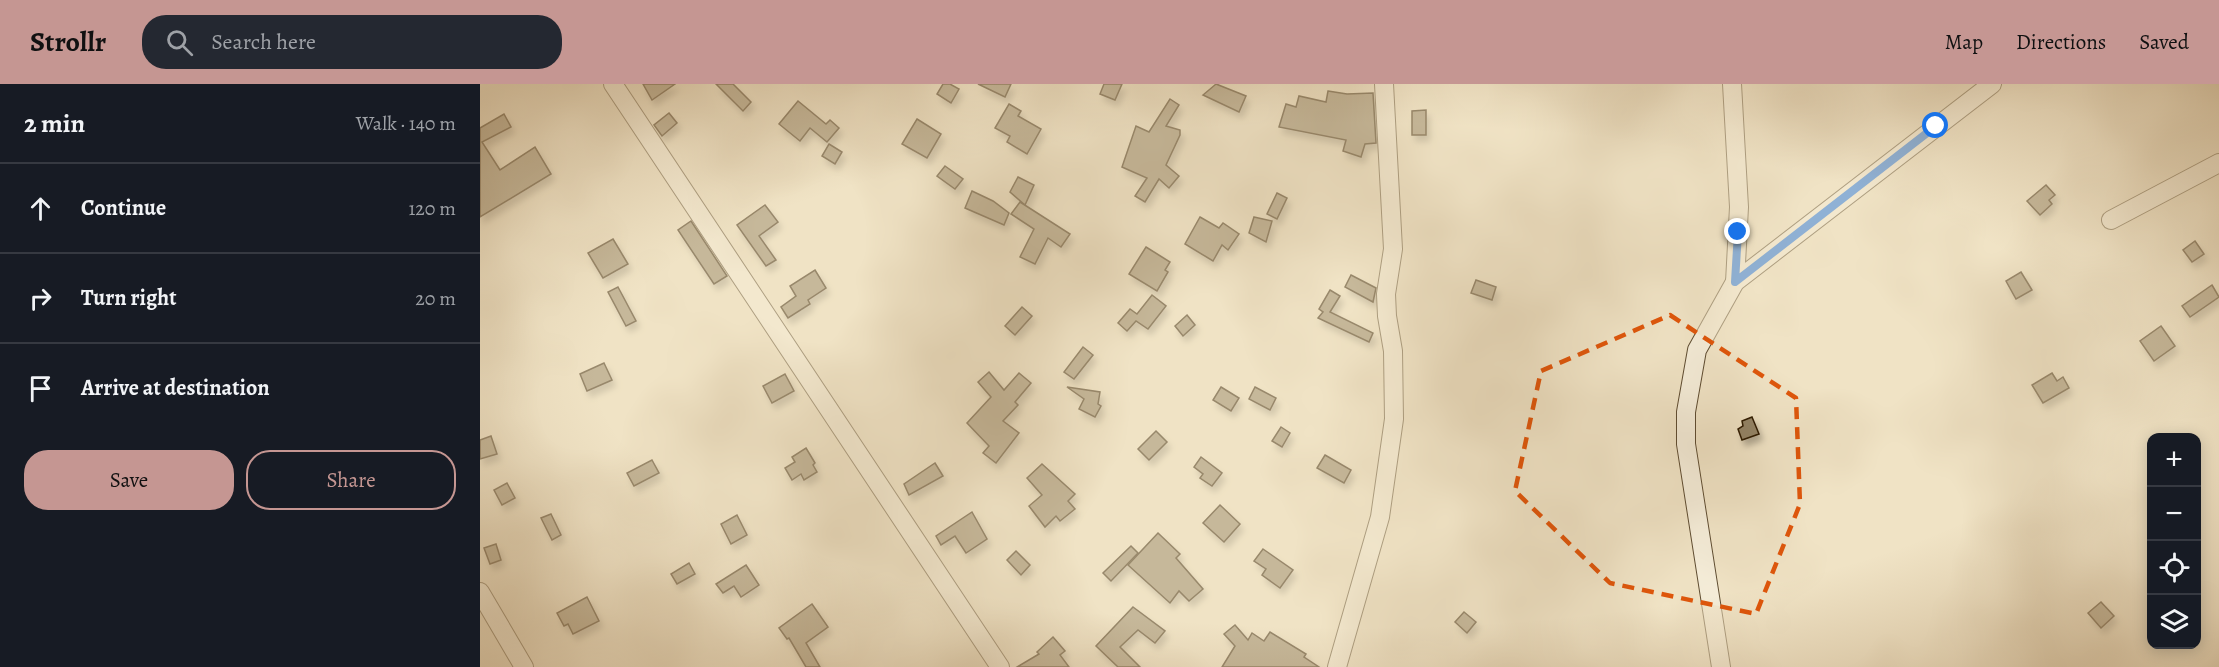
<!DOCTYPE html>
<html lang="en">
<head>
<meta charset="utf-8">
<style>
  :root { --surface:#171b24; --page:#242831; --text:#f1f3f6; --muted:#9ea1a6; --line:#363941; --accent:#c59692 }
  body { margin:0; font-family:Alegreya,serif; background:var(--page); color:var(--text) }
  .controls { position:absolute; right:18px; bottom:18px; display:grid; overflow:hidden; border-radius:12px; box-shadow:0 3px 15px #0003 }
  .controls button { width:54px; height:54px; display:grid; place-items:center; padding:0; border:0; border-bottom:2px solid var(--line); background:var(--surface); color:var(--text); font:30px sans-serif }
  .stop { position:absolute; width:18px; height:18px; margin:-14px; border:4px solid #1a73e8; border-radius:50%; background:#fff }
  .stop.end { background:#1a73e8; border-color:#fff; box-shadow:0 2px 6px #0008 }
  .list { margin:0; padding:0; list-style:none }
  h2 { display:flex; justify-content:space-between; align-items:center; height:78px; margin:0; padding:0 24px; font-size:26px }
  h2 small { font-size:20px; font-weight:400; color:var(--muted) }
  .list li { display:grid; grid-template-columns:39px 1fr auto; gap:18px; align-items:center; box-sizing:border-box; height:90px; padding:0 24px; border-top:2px solid var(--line) }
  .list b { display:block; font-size:22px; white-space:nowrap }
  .list em { font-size:20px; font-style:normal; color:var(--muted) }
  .actions { display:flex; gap:12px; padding:18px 24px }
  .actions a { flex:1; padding:14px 0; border:2px solid var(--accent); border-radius:24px; text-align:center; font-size:21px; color:var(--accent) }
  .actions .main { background:var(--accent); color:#111 }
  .icon { flex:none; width:33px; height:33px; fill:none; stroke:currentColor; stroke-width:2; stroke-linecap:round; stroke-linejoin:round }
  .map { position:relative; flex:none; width:1739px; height:583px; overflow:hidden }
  header { display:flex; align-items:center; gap:36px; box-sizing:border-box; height:84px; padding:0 30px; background:var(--accent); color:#111 }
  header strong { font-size:28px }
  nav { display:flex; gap:33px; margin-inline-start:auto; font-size:21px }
  .search { width:420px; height:54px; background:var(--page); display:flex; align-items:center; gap:15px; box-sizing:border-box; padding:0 21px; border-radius:24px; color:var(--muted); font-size:22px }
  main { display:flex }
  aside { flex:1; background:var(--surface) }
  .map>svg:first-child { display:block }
  .building { fill:#938366; stroke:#2e1a00; stroke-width:1.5; filter:url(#shadow) }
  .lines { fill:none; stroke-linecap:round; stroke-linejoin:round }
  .minor-casing { stroke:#5e4c31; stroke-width:20 }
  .minor { stroke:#f5edd9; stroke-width:18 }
  .route { stroke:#1a73e8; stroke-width:8 }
  .marked { fill:none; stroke:#df560b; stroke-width:4.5; stroke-dasharray:12 8; stroke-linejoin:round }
</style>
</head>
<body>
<header>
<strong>Strollr</strong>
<div class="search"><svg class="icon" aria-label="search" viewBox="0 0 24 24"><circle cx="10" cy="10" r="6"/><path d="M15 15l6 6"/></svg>Search here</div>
<nav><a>Map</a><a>Directions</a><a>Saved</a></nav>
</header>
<main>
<aside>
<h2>2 min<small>Walk · 140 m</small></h2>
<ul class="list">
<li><svg class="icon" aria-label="ahead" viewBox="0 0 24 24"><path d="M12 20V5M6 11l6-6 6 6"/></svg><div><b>Continue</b></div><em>120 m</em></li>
<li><svg class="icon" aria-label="right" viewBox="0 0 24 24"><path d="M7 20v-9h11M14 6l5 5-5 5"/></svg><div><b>Turn right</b></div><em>20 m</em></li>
<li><svg class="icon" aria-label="arrive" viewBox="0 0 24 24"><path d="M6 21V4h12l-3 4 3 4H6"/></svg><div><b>Arrive at destination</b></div></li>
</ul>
<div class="actions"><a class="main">Save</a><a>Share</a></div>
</aside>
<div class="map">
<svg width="1739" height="583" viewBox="0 0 1739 583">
  <defs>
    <filter id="shadow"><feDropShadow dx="3.5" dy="6" stdDeviation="3" flood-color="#0004"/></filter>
  </defs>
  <rect width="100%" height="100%" fill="#f0e3c5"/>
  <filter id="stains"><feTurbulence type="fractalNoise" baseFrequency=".00333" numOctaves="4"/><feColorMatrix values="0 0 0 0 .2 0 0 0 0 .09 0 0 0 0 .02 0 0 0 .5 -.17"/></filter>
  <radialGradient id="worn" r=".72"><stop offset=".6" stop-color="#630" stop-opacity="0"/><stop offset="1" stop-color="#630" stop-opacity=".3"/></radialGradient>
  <!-- building -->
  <g class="building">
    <polygon points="163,0 195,0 172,16"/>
    <polygon points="236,0 253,0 271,18 263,27"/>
    <polygon points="463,0 470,0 479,5 471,19 457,10"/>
    <polygon points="498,0 531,0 525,13"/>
    <polygon points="624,0 642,0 635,16 620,10"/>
    <polygon points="736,0 766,12 759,28 723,11"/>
    <polygon points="848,7 867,10 893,9 896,59 885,60 881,73 863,67 866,56 799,43 806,20 816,23 819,12 846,18"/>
    <polygon points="690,15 699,21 686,42 700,46 700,51 686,81 699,92 689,104 679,95 665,118 655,112 667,94 642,83 656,42 669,48"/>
    <polygon points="318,17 346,40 350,36 359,44 347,58 330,44 320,57 299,40"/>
    <polygon points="529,20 541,27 538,32 561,45 547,70 527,58 530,52 515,44"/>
    <polygon points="946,26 946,51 932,51 932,27"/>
    <polygon points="189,29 197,39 182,52 174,41"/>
    <polygon points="24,30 31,43 2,58 20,86 55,63 71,90 0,133 0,44"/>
    <polygon points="437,35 461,50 447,74 422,60"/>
    <polygon points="349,60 362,68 355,80 342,72"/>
    <polygon points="465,82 483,95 475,105 457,92"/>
    <polygon points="538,93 554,101 545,121 530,108"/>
    <polygon points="1566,101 1575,111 1569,116 1572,120 1560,131 1547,117"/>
    <polygon points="492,107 513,117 529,129 524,141 485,124"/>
    <polygon points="797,109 807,114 797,135 787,130"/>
    <polygon points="540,118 590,150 581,163 568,154 555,180 540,173 554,145 531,130"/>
    <polygon points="285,121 298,138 279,152 296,176 286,182 257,141"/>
    <polygon points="720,133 739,144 743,139 759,150 748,166 742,161 733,177 705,160"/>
    <polygon points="774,133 792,137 786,158 769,149"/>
    <polygon points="211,137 247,192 234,200 198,146"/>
    <polygon points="133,155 148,180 123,194 108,169"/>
    <polygon points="1715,157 1724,170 1712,178 1703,166"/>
    <polygon points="666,163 690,178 685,186 688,188 677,207 649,190"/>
    <polygon points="335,186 346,204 328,216 330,220 308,234 301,223 316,212 310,202"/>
    <polygon points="1541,188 1552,206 1536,215 1526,197"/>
    <polygon points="871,191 896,204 893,218 865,203"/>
    <polygon points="996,196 1016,203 1012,216 991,209"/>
    <polygon points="1732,201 1739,213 1710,233 1702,222"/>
    <polygon points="138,203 156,237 146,242 128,208"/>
    <polygon points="850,206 860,212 850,228 893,249 889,258 838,234 843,228 839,225"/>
    <polygon points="672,211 686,222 668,245 656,237 647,247 638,239 650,225 657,230"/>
    <polygon points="542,223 552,232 535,251 525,242"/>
    <polygon points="707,231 715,241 703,252 695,242"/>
    <polygon points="1681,242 1695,262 1674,277 1660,257"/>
    <polygon points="603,263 613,271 594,295 584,288"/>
    <polygon points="124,279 132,296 107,307 100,290"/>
    <polygon points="509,288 524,306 539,289 551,299 535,318 538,321 523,337 539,349 516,379 503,369 509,362 487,339 511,313 498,298"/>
    <polygon points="1572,289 1577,297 1583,293 1589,304 1563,319 1552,301"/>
    <polygon points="305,290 314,307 292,319 283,302"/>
    <polygon points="587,303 620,308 618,320 621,322 615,333 599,325 604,315"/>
    <polygon points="741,303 759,314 751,327 733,316"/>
    <polygon points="775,303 796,314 790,326 769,315"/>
    <polygon points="1272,333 1279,350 1262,356 1258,345 1263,342 1262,337"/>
    <polygon points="801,343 810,349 802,363 792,357"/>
    <polygon points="676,347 687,358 669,376 658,365"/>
    <polygon points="11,352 17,370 0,375 0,356"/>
    <polygon points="326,364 335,379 333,381 337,388 324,396 321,390 312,396 305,384 315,378 312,373"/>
    <polygon points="845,371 871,386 864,399 837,384"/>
    <polygon points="721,373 742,389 732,402 720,394 723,390 714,383"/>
    <polygon points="172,376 179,389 154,402 147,389"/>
    <polygon points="455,379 463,392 429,411 424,400"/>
    <polygon points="562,380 595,410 588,417 595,425 580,437 576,432 565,443 549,422 562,411 547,394"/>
    <polygon points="27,399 35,414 22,421 14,406"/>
    <polygon points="740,421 760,440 744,458 723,439"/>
    <polygon points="492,428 507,455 486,469 475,452 461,461 456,452"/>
    <polygon points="71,430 81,451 72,456 61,434"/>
    <polygon points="257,431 267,451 251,460 241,440"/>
    <polygon points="678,449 700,470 696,474 723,505 709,517 699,507 690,519 648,481"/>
    <polygon points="16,460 21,476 10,480 4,464"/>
    <polygon points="651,462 658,469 631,497 623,489"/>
    <polygon points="783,465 813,486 800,504 782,491 786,485 774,477"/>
    <polygon points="536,467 550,481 541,491 527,476"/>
    <polygon points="209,479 215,490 197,500 191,490"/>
    <polygon points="266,481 279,501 261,513 254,502 243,509 236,500"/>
    <polygon points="107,513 119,537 93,550 88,540 84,542 77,529"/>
    <polygon points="1621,518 1634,532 1621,544 1608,529"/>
    <polygon points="332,520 348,543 326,559 340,583 326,583 309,554 307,555 299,544"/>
    <polygon points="653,523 685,547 675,559 658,546 640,563 660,583 638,583 616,562"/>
    <polygon points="984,528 996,538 987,549 975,538"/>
    <polygon points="755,541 768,556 772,549 784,557 790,548 826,570 824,573 839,583 742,583 755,562 744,550"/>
    <polygon points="573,553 585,567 580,571 589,583 537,583 559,570 557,568"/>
  </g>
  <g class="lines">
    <!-- minor casing -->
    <g class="minor-casing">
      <g id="minor">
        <polyline points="133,0 520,583"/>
        <polyline points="1252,0 1259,123 1255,198"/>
        <polyline points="1631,136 1739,79"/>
        <polyline points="0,508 44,583"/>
        <polyline points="857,583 900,433 914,335 913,267 907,232 906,210 913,165 904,0"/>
        <polyline points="1241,583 1206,360 1206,328 1217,266 1255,198 1512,0"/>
      </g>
    </g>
    <!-- minor -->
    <use href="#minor" class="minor"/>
  </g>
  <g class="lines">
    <!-- route -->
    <polyline class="route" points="1258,148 1255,198 1456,42"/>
  </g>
  <!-- marked area -->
  <path d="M0 0H1739V583H0ZM 1190,231 L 1316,314 L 1320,420 L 1276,530 L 1130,499 L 1035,407 L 1061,287 Z" fill="#f0e3c5" fill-opacity=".55" fill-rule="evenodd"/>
  <path class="marked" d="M 1190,231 L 1316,314 L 1320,420 L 1276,530 L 1130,499 L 1035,407 L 1061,287 Z"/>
  <rect width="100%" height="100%" filter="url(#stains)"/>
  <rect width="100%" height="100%" fill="url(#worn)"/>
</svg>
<div class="controls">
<button>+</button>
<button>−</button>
<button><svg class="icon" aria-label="locate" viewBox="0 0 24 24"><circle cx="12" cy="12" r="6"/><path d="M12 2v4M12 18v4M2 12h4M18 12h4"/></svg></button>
<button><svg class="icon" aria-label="layers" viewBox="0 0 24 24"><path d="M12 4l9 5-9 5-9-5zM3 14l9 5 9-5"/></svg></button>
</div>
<div class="stop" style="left:1456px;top:42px"></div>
<div class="stop end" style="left:1258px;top:148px"></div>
</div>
</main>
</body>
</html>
